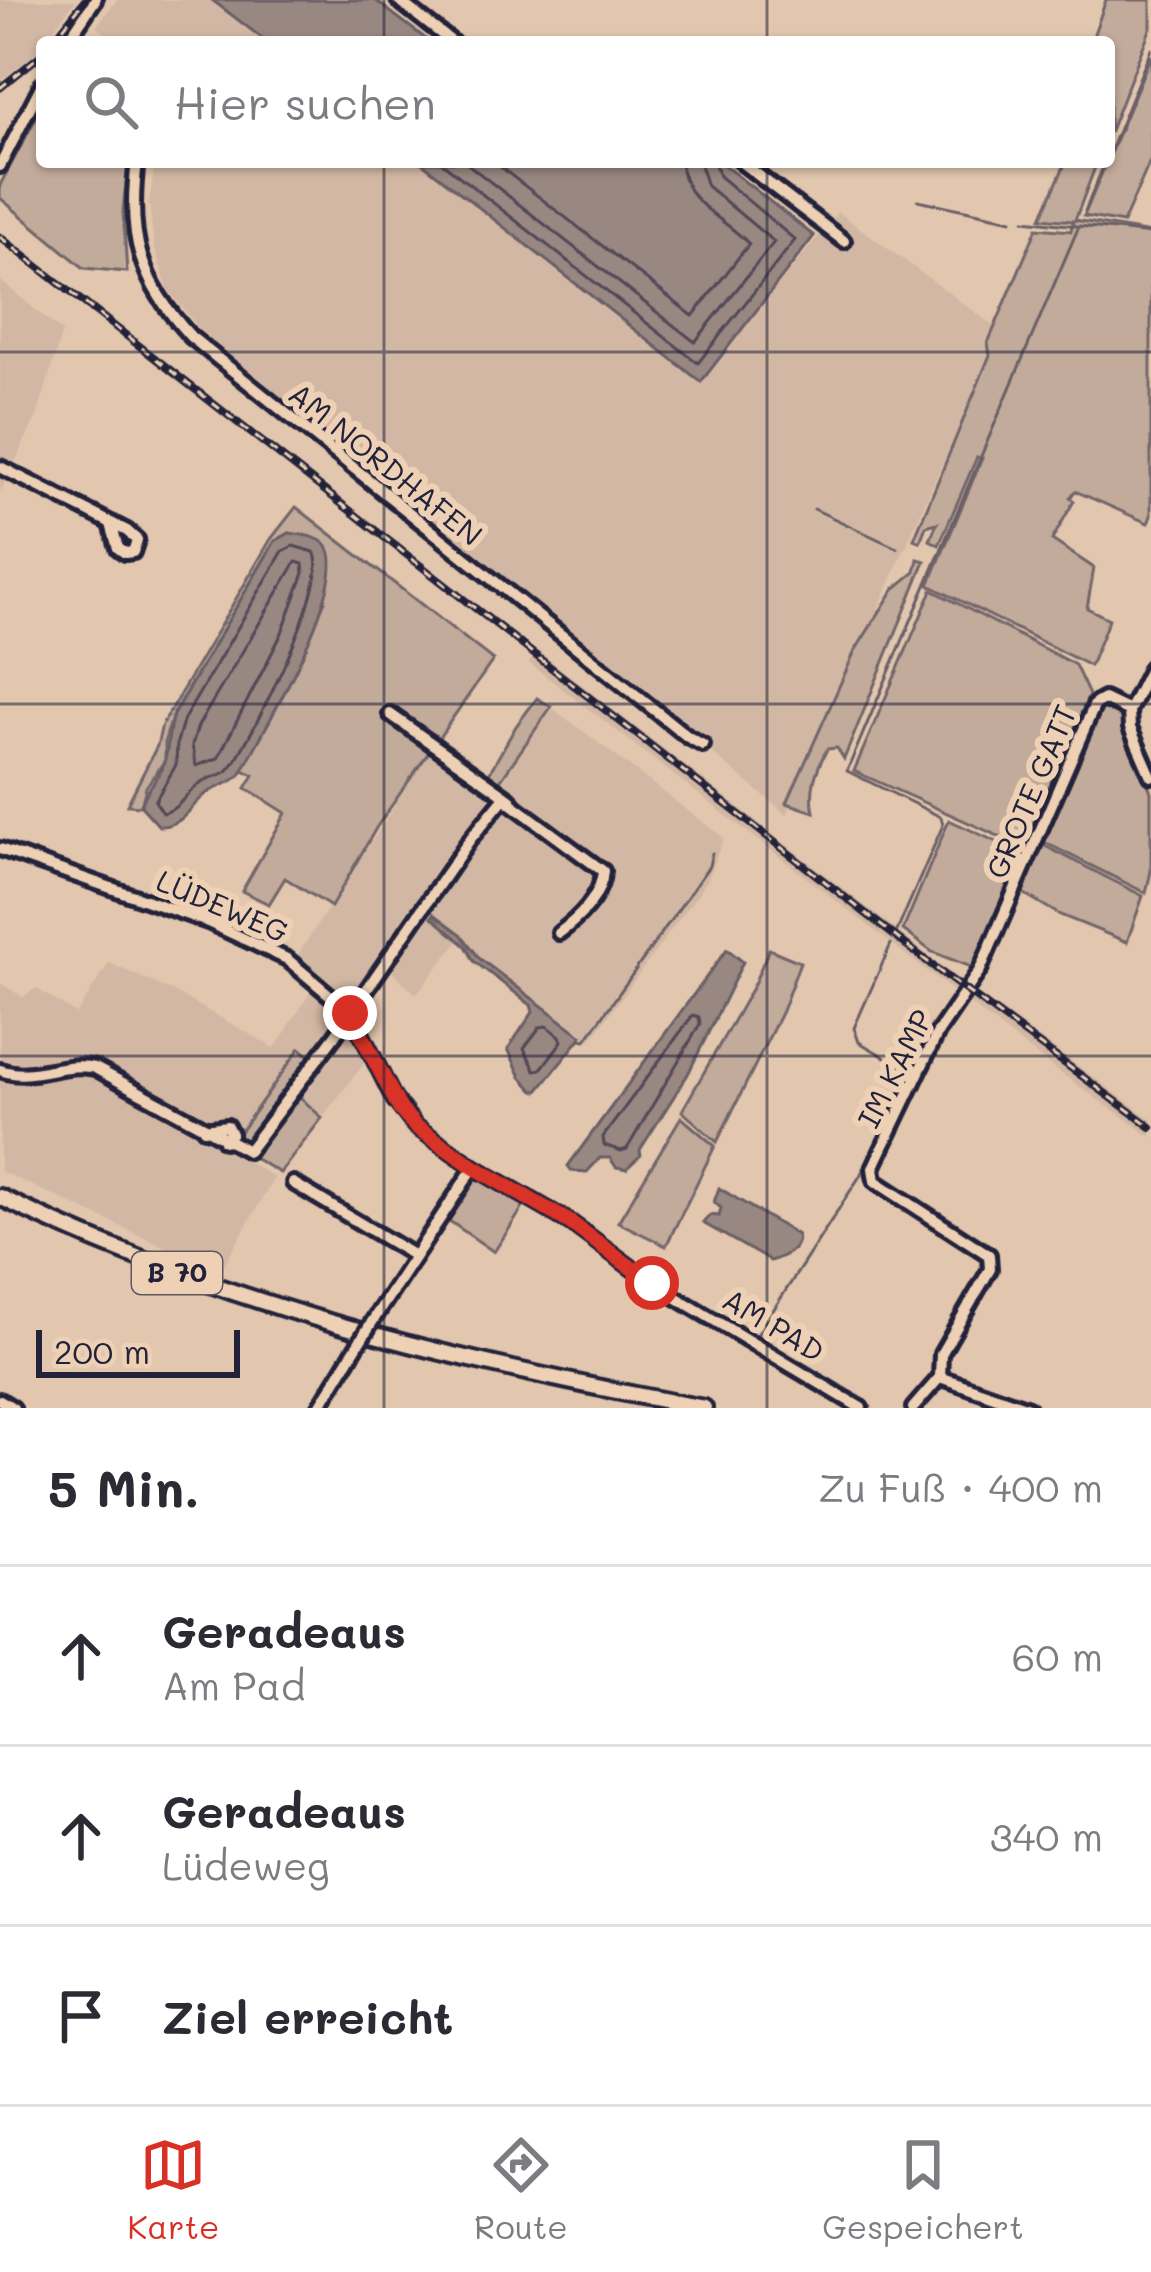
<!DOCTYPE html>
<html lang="de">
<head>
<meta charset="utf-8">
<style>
  :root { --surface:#fff; --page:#f2f2f3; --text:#2b2b33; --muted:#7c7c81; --line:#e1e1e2; --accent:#d93025 }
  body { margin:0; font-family:Mali,sans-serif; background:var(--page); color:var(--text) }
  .scale { position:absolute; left:36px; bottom:30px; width:204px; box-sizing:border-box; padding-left:12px; border:6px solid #22223b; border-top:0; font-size:33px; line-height:42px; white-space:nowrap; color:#22223b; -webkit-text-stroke:9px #eed1b5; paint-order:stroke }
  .stop { position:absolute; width:36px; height:36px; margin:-27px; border:9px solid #d93025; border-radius:50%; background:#fff }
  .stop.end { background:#d93025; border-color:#fff; box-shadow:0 3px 12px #0008 }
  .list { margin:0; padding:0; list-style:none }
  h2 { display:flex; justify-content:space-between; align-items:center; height:156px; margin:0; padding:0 48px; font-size:51px }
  h2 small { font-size:39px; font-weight:400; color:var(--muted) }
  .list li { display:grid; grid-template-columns:78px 1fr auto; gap:36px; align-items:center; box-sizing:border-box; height:180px; padding:0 48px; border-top:3px solid var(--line) }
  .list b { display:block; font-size:45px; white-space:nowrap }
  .list p { margin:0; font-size:39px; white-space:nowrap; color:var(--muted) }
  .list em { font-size:39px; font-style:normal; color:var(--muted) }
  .icon { flex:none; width:66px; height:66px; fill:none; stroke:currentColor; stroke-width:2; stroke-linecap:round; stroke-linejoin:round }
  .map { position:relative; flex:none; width:1151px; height:1408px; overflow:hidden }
  .search { position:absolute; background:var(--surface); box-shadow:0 3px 9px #0004; left:36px; right:36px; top:36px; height:132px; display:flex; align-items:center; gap:30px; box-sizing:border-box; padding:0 42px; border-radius:12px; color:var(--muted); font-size:45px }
  .sheet { height:696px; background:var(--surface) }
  nav { display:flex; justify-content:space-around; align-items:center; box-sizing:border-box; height:168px; border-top:3px solid var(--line); background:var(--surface); font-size:33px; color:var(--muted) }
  nav a { display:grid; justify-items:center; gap:6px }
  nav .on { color:var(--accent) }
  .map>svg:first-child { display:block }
  .built { fill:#d2b8a4 }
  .green { fill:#c2ab9b; stroke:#72666b; stroke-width:3 }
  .water { fill:#998782; stroke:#695f66; stroke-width:3 }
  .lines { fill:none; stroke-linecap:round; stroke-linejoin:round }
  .shore { stroke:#524a57; stroke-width:3 }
  .stream { stroke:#695f66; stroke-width:3 }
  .minor-casing { stroke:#22223b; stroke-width:20 }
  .major-casing { stroke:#22223b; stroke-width:22 }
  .minor { stroke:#eed1b5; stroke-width:10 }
  .major { stroke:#eed1b5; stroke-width:14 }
  .rail-casing { stroke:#22223b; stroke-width:8 }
  .rail { stroke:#eed1b5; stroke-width:3; stroke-dasharray:9; stroke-linecap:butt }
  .minor-bridge-casing { stroke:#22223b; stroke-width:20; stroke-linecap:butt }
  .minor-bridge { stroke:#eed1b5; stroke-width:10 }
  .route { stroke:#d93025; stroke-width:15 }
  .grid { fill:none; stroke:#22223b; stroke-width:3; stroke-opacity:0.55 }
  .labels { text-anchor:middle; stroke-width:12; stroke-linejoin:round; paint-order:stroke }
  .shield { fill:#eed1b5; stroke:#5f5660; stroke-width:3 }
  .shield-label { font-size:27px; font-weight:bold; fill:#22223b }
  .street-label { font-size:30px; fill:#22223b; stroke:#eed1b5 }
</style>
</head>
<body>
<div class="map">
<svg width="1151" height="1408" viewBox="0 0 1151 1408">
  <rect width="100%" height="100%" fill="#e2c6ae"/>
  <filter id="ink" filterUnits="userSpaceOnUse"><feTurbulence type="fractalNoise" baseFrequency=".00833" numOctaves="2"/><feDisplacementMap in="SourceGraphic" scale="24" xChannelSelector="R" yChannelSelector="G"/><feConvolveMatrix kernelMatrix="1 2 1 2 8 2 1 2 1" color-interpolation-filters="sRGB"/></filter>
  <g filter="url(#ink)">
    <!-- built -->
    <g class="built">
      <polygon points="0,0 76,0 30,58 0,81"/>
      <polygon points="117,0 212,0 267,42 116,42 96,26"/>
      <polygon points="155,162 421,162 700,382 838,212 1001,331 787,815 201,331 168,290 154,246 149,204"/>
      <polygon points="0,280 62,332 38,414 0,492"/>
      <polygon points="538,651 973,990 1151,1119 1151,1137 1041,1059 529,663"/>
      <polygon points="551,707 724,838 707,881 590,1041 480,959 461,934 434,914 432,917 459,941 416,994 387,967 351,1019 368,1058 322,1118 297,1094 300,1049 228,1149 274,1178 220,1272 0,1171 0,983 23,997 36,988 76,1014 109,963 172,991 275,1048 318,980 293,962 436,742 497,785"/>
    </g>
    <!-- green -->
    <g class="green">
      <polygon points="1106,0 1151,0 1151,27 1109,133 1109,42 1091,42"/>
      <polygon points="1151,55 1151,159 1123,223 1084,216"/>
      <polygon points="42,107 42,162 128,162 123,211 127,272 84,268 0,198 0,185"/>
      <polygon points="1066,162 1097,162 1075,220 1151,233 1151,516 1148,523 1075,491 1070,498 1074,501 1052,540 1094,568 1087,608 1109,619 1090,666 929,585 982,458 977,457 939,545 930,540 937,523 926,526 920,542 914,539 990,355 988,343 1037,228 1071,231 1073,221 1041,218"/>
      <polygon points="296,507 493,660 376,828 331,907 285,878 269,904 242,891 286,813 246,788 254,775 243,770 325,601 289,533 275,541 173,714 165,740 165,760 146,787 141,806 127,805 157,746 162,725 271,539"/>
      <path d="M 918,559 L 925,561 L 844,759 L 837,748 L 827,749 C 816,770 809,789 814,812 L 787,803 L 855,651 L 894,589 L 915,572 Z"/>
      <polygon points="932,590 1075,665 1089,695 1023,847 854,771"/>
      <polygon points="537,698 551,707 497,785 487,777 516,726"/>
      <polygon points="1102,705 1123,715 1151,792 1151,871 1146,893 1042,841"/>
      <polygon points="949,820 1027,856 976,969 932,952 903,930"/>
      <polygon points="1041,844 1143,896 1127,942 1060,915 1018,890"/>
      <polygon points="769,949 800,962 782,1011 717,1142 682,1111 753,986"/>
      <polygon points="300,1048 313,1059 251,1147 232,1143"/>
      <polygon points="297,1094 322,1118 280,1173 254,1158 253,1152"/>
      <polygon points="681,1117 715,1146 666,1246 618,1222"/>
      <polygon points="477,1173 526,1203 494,1252 445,1218 473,1174"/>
    </g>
    <!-- water -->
    <g class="water">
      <polygon points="212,0 375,0 430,42 267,42"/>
      <polygon points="421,162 720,162 814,236 701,382"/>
      <path d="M 290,533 C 301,535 317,536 325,544 C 356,576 259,739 240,775 C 229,785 217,786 206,794 C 189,807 183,827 159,826 L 141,806 C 146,789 158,779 164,763 C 168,753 168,730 173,715 L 275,541 Z"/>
      <polygon points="434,914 461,934 480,959 582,1036 538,1091 534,1091 521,1077 508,1049 533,1012 531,1005 474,961 466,946 432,917"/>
      <polygon points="727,949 743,962 688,1074 640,1150 641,1155 626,1169 616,1167 610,1158 600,1158 587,1172 572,1171 568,1166"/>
      <path d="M 719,1188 L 797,1235 C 801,1250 783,1257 770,1261 L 703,1223 L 710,1215 L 719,1216 L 721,1208 L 714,1202 Z"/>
    </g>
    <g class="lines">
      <!-- shore -->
      <g class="shore">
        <polyline points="441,162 698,363 795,240 719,176 714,162"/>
        <polyline points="465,162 695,342 774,242 707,186 699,162"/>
        <path d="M 494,162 L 693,316 L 749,244 C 724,217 683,204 681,162"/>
        <path d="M 293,546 L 314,552 C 332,580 252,737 231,767 C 224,776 216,775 206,780 C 188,788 183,808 163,813 L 155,801 L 176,765 L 177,742 L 184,719 L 283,551 Z"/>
        <polygon points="296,562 303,564 304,573 281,635 218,758 196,766 192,745 198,726"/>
        <polygon points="693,1015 699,1017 700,1024 627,1149 621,1151 604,1145 603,1137"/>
        <polygon points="547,1026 560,1036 562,1041 541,1069 535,1070 524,1048 540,1027"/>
      </g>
      <!-- stream -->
      <g class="stream">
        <polyline points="1109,153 1151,49"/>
        <polyline points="918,200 1012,220"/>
        <polyline points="1085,211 1105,162"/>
        <polyline points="1025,220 1077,226"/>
        <polyline points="814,509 897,548"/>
        <polyline points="895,936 943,825 941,817 847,771 1079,226 1151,234"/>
        <polyline points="580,1039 586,1040 709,866 712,853"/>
        <polyline points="871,1407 757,1335 860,1176 909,1076 909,1071 859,1042 854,1028 891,944"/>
      </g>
      <!-- minor casing -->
      <g class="minor-casing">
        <g id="minor">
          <polyline points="398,0 452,42"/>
          <polyline points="67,42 95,0"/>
          <path d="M 137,162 C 127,237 140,282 191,337 L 688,737 L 703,745"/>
          <polyline points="741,162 844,241"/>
          <polyline points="0,166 42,84"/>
          <polyline points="0,467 127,531 137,540 133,552 125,553 118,548 111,524"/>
          <polyline points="1129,711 1130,728 1151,776"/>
          <polyline points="1129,711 1151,667"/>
          <polyline points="390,714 510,799"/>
          <polyline points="0,849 208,922 287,959 351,1013 394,1099 415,1126 474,1167 571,1223 652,1283 861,1408"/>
          <path d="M 0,1070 C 34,1082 62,1060 95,1068 L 248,1151 L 334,1037 L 471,838 L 504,798 L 603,871 C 602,896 578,919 559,933"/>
          <polyline points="204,1129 227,1126 231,1134 224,1141"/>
          <polyline points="293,1183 413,1255"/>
          <polyline points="377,1314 474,1167"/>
          <polyline points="940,1377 941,1354 990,1269 989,1255 875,1181 873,1168 938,1032 980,970 1095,704 1104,699 1129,711"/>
          <polyline points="940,1377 1028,1408"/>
          <polyline points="0,1400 13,1408"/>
          <polyline points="319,1408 352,1354"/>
          <polyline points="913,1408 940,1377"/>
        </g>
      </g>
      <!-- major casing -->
      <g class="major-casing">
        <path id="major" d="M 0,1197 C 223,1306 461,1363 704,1408"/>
      </g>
      <!-- minor -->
      <use href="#minor" class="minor"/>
      <!-- major -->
      <use href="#major" class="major"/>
      <!-- rail casing -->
      <g class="rail-casing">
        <g id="rail">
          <polyline points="52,42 85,0"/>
          <polyline points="0,88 42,54"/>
          <polyline points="0,237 942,973 1151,1127"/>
        </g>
      </g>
      <!-- rail -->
      <use href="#rail" class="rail"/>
      <!-- minor-bridge casing -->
      <g class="minor-bridge-casing">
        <polyline id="minor-bridge" points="352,1354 377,1314"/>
      </g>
      <!-- minor-bridge -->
      <use href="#minor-bridge" class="minor-bridge"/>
    </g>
  </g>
  <g class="lines" filter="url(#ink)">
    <!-- route -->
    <polyline class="route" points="350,1013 400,1109 415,1126 474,1167 571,1223 652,1283"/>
  </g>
  <!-- grid -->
  <path class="grid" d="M 384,0 L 384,42M 767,0 L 767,42M 384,162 L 384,1408M 767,162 L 767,1408M 0,352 L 1151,352M 0,704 L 1151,704M 0,1056 L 1151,1056"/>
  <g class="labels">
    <!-- shield labels -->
    <rect class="shield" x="132" y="1252" width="90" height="42" rx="9"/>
    <g class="shield-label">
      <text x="177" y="1282">B 70</text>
    </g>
    <!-- street labels -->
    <g class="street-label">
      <text transform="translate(385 465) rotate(39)" y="10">AM NORDHAFEN</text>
      <text transform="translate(1032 792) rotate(-67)" y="10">GROTE GATT</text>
      <text transform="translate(222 907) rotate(23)" y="10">LÜDEWEG</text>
      <text transform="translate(896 1069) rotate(-63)" y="10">IM KAMP</text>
      <text transform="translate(773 1326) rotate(31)" y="10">AM PAD</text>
    </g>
  </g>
</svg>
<div class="scale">200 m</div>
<div class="stop" style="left:652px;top:1283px"></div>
<div class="stop end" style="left:350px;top:1013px"></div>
<div class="search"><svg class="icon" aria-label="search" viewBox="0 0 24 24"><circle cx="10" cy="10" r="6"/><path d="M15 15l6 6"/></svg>Hier suchen</div>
</div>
<section class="sheet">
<h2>5 Min.<small>Zu Fuß · 400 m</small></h2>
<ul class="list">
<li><svg class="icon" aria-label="ahead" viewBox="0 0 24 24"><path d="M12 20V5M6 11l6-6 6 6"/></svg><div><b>Geradeaus</b><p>Am Pad</p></div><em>60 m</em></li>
<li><svg class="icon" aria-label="ahead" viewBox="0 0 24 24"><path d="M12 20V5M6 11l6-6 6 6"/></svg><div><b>Geradeaus</b><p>Lüdeweg</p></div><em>340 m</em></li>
<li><svg class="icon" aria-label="arrive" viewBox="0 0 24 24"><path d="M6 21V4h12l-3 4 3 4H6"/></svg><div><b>Ziel erreicht</b></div></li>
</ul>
</section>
<nav>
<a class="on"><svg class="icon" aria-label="map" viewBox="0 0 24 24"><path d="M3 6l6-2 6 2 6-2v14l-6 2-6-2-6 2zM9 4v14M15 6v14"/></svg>Karte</a>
<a><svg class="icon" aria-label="directions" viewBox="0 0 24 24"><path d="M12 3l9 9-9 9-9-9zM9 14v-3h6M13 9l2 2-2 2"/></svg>Route</a>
<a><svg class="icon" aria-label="saved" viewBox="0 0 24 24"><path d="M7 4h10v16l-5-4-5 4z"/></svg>Gespeichert</a>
</nav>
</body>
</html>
